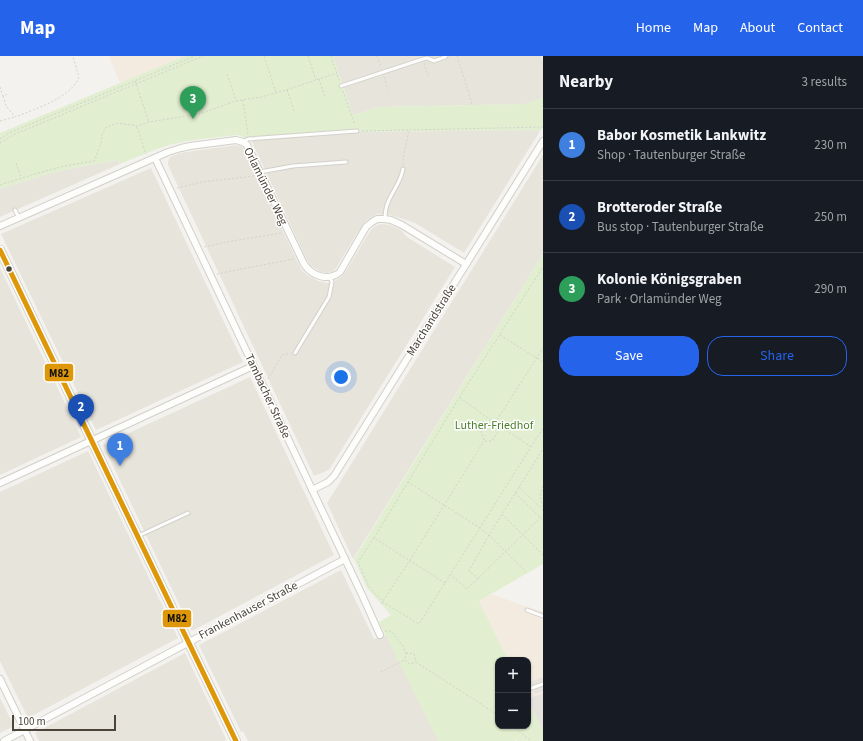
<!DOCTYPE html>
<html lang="en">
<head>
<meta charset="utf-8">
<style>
  :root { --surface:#171b24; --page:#242831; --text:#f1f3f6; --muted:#9ea1a6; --line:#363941; --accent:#2563eb }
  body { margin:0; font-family:"Source Sans 3",sans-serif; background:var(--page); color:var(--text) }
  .controls { position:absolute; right:12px; bottom:12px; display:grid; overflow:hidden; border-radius:8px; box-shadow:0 1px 3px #0004 }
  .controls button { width:36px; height:36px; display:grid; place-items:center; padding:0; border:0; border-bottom:1px solid var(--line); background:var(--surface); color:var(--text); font:20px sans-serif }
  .scale { position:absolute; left:12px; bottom:10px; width:104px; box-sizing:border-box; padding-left:4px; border:2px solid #4b4439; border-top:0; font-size:11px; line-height:14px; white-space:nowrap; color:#4b4439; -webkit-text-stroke:3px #fff; paint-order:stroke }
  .you { position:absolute; left:341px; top:321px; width:14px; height:14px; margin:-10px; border:3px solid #fff; border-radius:50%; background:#1a73e8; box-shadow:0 0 0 6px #1a73e833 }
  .badge { display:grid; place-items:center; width:26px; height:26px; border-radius:50%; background:var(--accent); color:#fff; font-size:13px; font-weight:700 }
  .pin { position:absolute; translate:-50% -33px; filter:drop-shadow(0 1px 2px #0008) }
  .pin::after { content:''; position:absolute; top:21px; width:14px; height:12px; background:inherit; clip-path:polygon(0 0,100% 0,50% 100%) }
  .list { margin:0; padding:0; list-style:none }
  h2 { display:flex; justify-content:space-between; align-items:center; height:52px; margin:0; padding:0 16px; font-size:17px }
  h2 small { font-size:13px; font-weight:400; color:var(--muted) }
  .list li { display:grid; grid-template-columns:26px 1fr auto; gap:12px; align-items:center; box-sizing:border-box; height:72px; padding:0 16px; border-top:1px solid var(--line) }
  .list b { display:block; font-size:15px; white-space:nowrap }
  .list p { margin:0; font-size:13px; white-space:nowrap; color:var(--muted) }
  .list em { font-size:13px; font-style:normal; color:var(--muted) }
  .actions { display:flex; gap:8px; padding:12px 16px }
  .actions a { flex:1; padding:9px 0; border:1px solid var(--accent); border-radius:16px; text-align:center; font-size:14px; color:var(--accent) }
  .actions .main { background:var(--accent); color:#fff }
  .map { position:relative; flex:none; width:543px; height:685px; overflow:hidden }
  header { display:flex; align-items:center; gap:24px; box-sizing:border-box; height:56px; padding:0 20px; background:var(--accent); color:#fff }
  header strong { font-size:19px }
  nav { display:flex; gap:22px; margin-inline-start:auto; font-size:14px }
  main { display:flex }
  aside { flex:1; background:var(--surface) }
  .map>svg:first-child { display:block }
  .residential { fill:#e7e4dc }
  .commercial { fill:#f3ebdf }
  .industrial { fill:#e6e2de }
  .green { fill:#e1eecf }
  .parking { fill:#e6e3df }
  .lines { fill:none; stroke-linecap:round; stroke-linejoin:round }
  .service-casing { stroke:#d2d0cb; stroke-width:5 }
  .minor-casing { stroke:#d2d0cb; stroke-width:8 }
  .tertiary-casing { stroke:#d2d0cb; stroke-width:10 }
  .path { stroke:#d3d2cc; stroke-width:1; stroke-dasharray:2 2; stroke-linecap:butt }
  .service { stroke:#fdfdfc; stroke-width:3 }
  .minor { stroke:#fdfdfc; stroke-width:6 }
  .tertiary { stroke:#fdfdfc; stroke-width:8 }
  .bus-1-casing { stroke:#fff; stroke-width:8 }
  .bus-1 { stroke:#dd9709; stroke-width:5 }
  .bus-dot { fill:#4b4439; stroke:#fff; stroke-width:1.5 }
  .labels { text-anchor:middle; stroke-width:3; stroke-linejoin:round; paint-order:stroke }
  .street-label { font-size:12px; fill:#4b4439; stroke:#fff }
  .park-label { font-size:12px; fill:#4a7f2a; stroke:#fff }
  .line-badge { stroke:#fff; stroke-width:1.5 }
  .pale-badge-label { font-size:11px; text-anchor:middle; font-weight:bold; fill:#111 }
</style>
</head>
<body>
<header>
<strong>Map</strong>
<nav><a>Home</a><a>Map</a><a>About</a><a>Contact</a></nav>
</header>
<main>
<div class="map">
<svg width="543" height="685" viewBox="0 0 543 685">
  <rect width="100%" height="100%" fill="#f4f2ee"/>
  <!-- residential -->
  <g class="residential">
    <polygon points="333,0 541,0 543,5 543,42 525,48 379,51 353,59"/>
    <polygon points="533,74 540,75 464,197 415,167 391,159 378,158 373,160 366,165 358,176 336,212 332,216 327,217 321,216 311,210 307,204 251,84 357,76"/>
    <polygon points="237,89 241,90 244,93 301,213 307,219 318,225 327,227 333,226 341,221 346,215 370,175 375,170 381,168 390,169 401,174 407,181 455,211 329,414 314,420 168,109 168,106 170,101 181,97 193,95"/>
    <polygon points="543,99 543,198 353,503 327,447"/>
    <polygon points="118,104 120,108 0,161 0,133 44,119 69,113"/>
    <polygon points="151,112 243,306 96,374 1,178"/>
    <polygon points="0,212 81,381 0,419"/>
    <polygon points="250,321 334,499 192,575 103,389"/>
    <polygon points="88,395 178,582 28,662 0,605 0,436"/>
    <polygon points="341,514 374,583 386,579 439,685 248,685 243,675 241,676 199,589"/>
    <polygon points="185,597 226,683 225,685 39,685 35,677"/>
    <polygon points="0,642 14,670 0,677"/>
  </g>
  <!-- commercial -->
  <g class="commercial">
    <polygon points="109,0 185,0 120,27"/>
    <polygon points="491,538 543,556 543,637 528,643 528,604 508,604 479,545"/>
  </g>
  <!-- industrial -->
  <polygon class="industrial" points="543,637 543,675 528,645 528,643"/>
  <!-- green -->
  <g class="green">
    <path d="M 185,0 L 333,0 L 353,59 L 379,51 L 525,48 L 543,42 L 543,70 L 540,75 L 533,74 L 357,76 L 247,83 L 241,80 L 237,79 C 214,82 189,83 166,90 C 150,95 135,102 120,108 L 118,104 L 69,113 L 44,119 L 0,133 L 0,77 Z"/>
    <polygon points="543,198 543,508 479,545 508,604 498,604 498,670 528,670 528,645 543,675 543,685 517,685 516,684 514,685 438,685 379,566 391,559 367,532 354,503"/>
  </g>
  <!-- parking -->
  <polygon class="parking" points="543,621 543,635 535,638 530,626"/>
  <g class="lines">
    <!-- service casing -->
    <g class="service-casing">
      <g id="service">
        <polyline points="341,30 423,3 427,2 434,5 445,1 446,0"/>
        <polyline points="243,86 248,83 357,75"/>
        <polyline points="260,116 293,110 346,106"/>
        <polyline points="15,154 19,162"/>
        <path d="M 385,163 C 385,156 386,150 389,144 C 394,133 401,125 403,113"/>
        <polyline points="295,297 329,241 332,226 330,221"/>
        <polyline points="138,480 188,457"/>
        <polyline points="527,554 543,560"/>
        <polyline points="532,632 543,628"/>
      </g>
    </g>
    <!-- minor casing -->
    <g class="minor-casing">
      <g id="minor">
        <polyline points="155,102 363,541 380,579"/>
        <path d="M 0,170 L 168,96 L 181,92 L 190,90 L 236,84 L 243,86 L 247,89 L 304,208 C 312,220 328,226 340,216 L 366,171 L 372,166 L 377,163 L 385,163 L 391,164 L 402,169 L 466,208"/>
        <polyline points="0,427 253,310"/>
        <polyline points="312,434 328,426 334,420 543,85"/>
        <polyline points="0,623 30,685"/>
        <polyline points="4,685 345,503"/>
      </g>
    </g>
    <!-- tertiary casing -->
    <g class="tertiary-casing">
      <polyline id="tertiary" points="0,194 236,685"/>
    </g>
    <!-- path -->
    <g class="path">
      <polyline points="264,0 276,37"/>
      <polyline points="308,0 316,24"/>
      <polyline points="331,0 339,24"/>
      <polyline points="377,0 381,11"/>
      <polyline points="457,0 472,48"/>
      <polyline points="424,7 428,20"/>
      <polyline points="227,18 236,44"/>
      <polyline points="384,21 388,33"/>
      <polyline points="319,23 325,41"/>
      <polyline points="135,25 149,66"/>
      <polyline points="0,31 3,40 8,38"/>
      <polyline points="190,31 199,57"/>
      <polyline points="287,34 294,55"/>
      <polyline points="343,35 355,69"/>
      <path d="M 3,40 L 6,50 L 15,61 C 35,53 71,42 79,21 L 73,1"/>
      <polyline points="243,44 248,78"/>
      <polyline points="0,65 15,61"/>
      <polyline points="137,71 146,98"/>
      <polyline points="362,75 409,74"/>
      <polyline points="0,83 9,77 195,0"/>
      <polyline points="0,87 13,79 203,0"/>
      <polyline points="16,107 21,122"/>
      <polyline points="403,109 403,102 409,74 543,71"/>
      <polyline points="0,129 35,118 64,110 94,105 101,87 102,79 106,71 118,67 137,70 149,66 199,58 236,45 261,41 286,34 337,17"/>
      <polyline points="177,132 202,126 254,120"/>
      <polyline points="204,191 226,186 282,177"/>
      <polyline points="217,218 236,214 294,203"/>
      <polyline points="500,279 543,306"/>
      <polyline points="268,323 282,299 291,297"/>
      <polyline points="460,342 495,367 530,390"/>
      <polyline points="495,367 543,292"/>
      <polyline points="484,384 481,376 487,368 495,367"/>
      <polyline points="485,385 492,385 498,376 495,368"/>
      <polyline points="408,426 480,472 489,479 526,516"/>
      <polyline points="543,430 540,440 543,451"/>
      <polyline points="519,431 543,454"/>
      <polyline points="515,437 543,464"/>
      <polyline points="502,458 543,499"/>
      <polyline points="374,482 358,506 369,531 383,546 419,568 543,372"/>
      <polyline points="450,518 467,533 543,459"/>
      <polyline points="479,523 469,515 489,479 543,393"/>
      <polyline points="445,527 374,482 459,342 543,211"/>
      <polyline points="381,548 410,504 484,385"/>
      <polyline points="385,575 391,575 403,590 406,597 405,604 410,608 416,606"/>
      <polyline points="406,597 414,598 416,606 498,659"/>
      <polyline points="381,616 404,604"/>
      <polyline points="513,670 531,685"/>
    </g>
    <!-- service -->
    <use href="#service" class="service"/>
    <!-- minor -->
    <use href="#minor" class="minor"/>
    <!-- tertiary -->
    <use href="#tertiary" class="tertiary"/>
    <!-- bus-1 casing -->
    <g class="bus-1-casing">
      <polyline id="bus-1" points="0,194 236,685"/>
    </g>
    <!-- bus-1 -->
    <use href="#bus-1" class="bus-1"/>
  </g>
  <!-- markers -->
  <circle class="bus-dot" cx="9" cy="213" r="3.5"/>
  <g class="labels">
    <!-- street labels -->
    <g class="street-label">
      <text transform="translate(266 130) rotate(64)" y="4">Orlamünder Weg</text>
      <text transform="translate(431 264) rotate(-58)" y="4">Marchandstraße</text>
      <text transform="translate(268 340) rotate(65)" y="4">Tambacher Straße</text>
      <text transform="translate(248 554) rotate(-28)" y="4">Frankenhauser Straße</text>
    </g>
    <!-- park labels -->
    <g class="park-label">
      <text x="494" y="373">Luther-Friedhof</text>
    </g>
  </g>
  <g class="line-badge">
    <rect x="44" y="307" width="30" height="19" rx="4" fill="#dd9709"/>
    <rect x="162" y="553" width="30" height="19" rx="4" fill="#dd9709"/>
  </g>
  <g class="pale-badge-label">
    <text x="59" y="321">M82</text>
    <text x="177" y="566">M82</text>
  </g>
</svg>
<div class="controls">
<button>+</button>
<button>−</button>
</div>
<div class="scale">100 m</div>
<div class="you"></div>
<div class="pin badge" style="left:120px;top:410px;background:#3f7fe0">1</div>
<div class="pin badge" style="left:81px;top:371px;background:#1a4fb4">2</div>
<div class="pin badge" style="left:193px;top:63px;background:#2e9e5b">3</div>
</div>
<aside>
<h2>Nearby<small>3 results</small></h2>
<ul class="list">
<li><span class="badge" style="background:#3f7fe0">1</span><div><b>Babor Kosmetik Lankwitz</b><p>Shop · Tautenburger Straße</p></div><em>230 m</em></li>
<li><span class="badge" style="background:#1a4fb4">2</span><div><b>Brotteroder Straße</b><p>Bus stop · Tautenburger Straße</p></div><em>250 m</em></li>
<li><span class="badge" style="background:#2e9e5b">3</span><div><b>Kolonie Königsgraben</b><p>Park · Orlamünder Weg</p></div><em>290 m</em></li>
</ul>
<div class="actions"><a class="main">Save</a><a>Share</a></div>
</aside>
</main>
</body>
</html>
